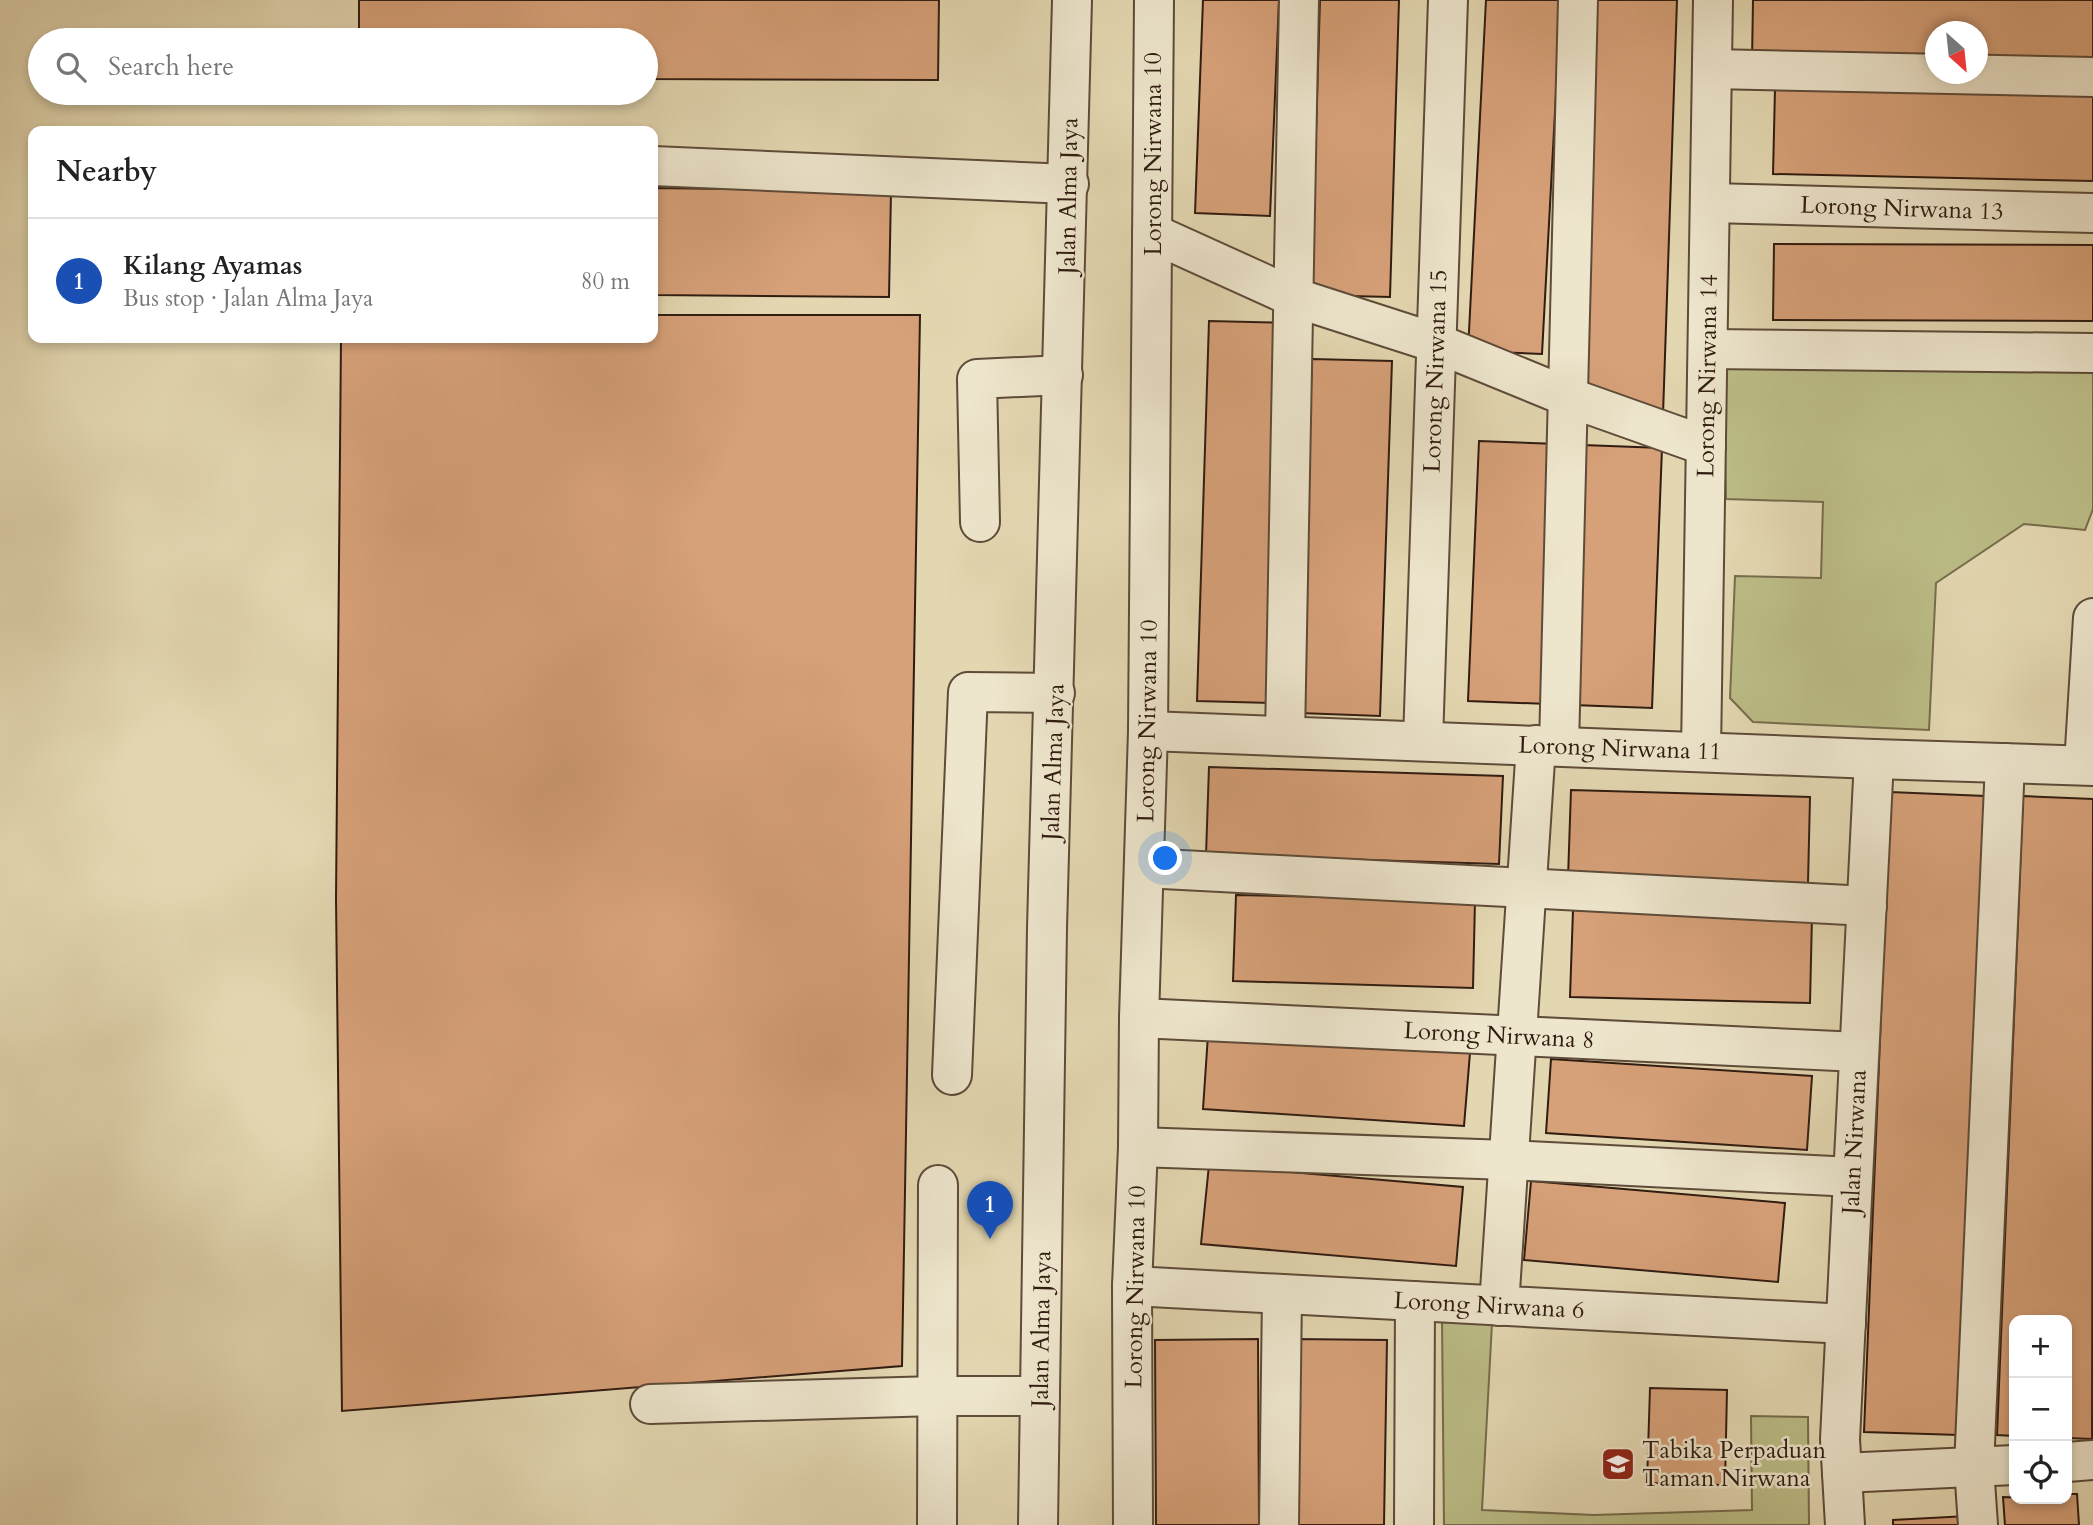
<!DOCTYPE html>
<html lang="en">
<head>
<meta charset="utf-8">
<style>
  :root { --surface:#fff; --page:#f2f2f2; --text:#222; --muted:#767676; --line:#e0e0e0; --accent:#1a73e8 }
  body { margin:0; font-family:Cardo,serif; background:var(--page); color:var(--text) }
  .controls { position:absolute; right:21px; bottom:21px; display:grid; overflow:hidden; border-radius:14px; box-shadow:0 4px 10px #0003 }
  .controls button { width:63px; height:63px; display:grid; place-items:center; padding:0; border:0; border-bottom:2px solid var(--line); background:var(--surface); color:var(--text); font:35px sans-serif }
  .compass { position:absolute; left:1925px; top:21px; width:63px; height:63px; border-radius:50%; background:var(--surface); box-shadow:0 4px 10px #0003; rotate:153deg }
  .you { position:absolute; left:1166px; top:859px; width:24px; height:24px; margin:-18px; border:5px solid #fff; border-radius:50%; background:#1a73e8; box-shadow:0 0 0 10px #1a73e833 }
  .badge { display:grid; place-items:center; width:46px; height:46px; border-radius:50%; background:var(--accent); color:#fff; font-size:23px; font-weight:700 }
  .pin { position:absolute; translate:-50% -58px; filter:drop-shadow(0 2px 4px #0008) }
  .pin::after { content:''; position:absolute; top:37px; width:24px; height:21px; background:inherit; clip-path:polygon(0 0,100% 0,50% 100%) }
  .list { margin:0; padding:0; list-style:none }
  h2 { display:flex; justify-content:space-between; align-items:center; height:91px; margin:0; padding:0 28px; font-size:30px }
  h2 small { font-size:23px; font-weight:400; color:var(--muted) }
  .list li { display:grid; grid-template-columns:46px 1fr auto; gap:21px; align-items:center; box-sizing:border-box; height:126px; padding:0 28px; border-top:2px solid var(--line) }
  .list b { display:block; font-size:26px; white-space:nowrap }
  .list p { margin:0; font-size:23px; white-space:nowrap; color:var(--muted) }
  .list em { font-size:23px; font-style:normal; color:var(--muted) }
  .icon { flex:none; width:38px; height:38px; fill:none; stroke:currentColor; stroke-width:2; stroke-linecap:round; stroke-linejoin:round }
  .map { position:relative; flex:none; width:2093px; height:1525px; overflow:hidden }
  .search { position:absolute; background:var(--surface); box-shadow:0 4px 10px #0003; left:28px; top:28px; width:630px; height:77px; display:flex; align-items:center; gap:18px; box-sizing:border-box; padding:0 24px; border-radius:38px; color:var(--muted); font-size:26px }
  .panel { position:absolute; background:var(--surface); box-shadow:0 4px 10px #0003; left:28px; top:126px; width:630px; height:217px; border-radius:14px }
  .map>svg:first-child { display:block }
  .green { fill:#bbbc86; stroke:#766c4c; stroke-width:2 }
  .building { fill:#d6a078; stroke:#311c11; stroke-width:2 }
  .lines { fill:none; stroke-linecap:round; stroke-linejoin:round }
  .minor-casing { stroke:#5e4b39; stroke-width:42 }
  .minor { stroke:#ede5cc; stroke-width:38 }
  .labels { text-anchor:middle; stroke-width:5; stroke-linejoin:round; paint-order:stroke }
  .street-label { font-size:24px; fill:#311c11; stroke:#ede5cc }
  .poi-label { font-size:24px; fill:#311c11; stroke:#ede5cc; text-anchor:start }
</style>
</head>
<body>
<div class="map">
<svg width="2093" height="1525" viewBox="0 0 2093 1525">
  <rect width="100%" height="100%" fill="#e3d7b1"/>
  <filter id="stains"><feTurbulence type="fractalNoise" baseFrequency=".00286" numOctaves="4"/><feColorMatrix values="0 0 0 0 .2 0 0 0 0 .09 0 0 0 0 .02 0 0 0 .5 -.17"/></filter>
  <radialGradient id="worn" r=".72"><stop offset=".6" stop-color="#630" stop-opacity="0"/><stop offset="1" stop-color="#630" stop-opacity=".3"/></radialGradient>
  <!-- green -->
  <g class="green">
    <polygon points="1723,357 2093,361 2093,509 2085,530 2024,524 1936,583 1929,730 1753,722 1730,698 1735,576 1821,578 1823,502 1726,499"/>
    <polygon points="1442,1319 1492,1323 1482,1510 1594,1515 1752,1510 1751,1416 1808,1417 1809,1525 1444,1525"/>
  </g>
  <!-- building -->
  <g class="building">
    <polygon points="359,0 939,0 938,80 646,79 646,40 359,40"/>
    <polygon points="1203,0 1279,0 1270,216 1195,213"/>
    <polygon points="1320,0 1399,0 1390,297 1311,295"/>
    <polygon points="1486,0 1561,0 1542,354 1468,351"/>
    <polygon points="1594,0 1677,0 1663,415 1584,386"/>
    <polygon points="1753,0 2093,0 2093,64 1978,63 1978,32 1936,32 1936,62 1752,61"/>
    <polygon points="1775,89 2093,96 2093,181 1773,174"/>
    <polygon points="653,188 891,191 889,297 653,295"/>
    <polygon points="1774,244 2093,245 2093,321 1773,320"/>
    <polygon points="653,315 920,315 902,1366 342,1411 336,899 341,338 653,338"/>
    <polygon points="1209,321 1288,323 1276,703 1197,701"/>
    <polygon points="1312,359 1392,361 1380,716 1300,713"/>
    <polygon points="1479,441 1558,444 1548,704 1468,701"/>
    <polygon points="1583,445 1662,448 1652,708 1573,705"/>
    <polygon points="1209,767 1503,776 1499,864 1206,855"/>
    <polygon points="1571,790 1810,797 1808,883 1568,878"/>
    <polygon points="1890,792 1985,796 1959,1435 1864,1432"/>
    <polygon points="2023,796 2093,799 2092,1439 2067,1438 2067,1320 2014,1320 2014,1436 1997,1435"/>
    <polygon points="1236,895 1475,900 1473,988 1233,981"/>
    <polygon points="1573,910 1812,916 1810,1003 1570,997"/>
    <polygon points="1208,1035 1470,1053 1464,1126 1203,1109"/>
    <polygon points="1551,1059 1812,1076 1807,1150 1546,1133"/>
    <polygon points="1209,1165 1463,1187 1456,1266 1201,1244"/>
    <polygon points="1531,1181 1785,1203 1778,1282 1524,1260"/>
    <polygon points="1258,1339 1259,1525 1156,1525 1155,1340"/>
    <polygon points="1292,1339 1387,1340 1384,1525 1289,1525"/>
    <polygon points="1650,1388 1727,1390 1725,1485 1647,1483"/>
    <polygon points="2067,1494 2077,1494 2079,1525 2005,1525 2003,1497 2067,1499"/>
    <polygon points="1967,1516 1967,1525 1893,1525 1893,1520"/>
  </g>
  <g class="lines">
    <!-- minor casing -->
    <g class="minor-casing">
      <g id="minor">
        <polyline points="1712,69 2093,77"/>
        <polyline points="653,166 1069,184"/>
        <polyline points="1710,203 2093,213"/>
        <polyline points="1152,233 1293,297 1436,343 1568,397 1706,446"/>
        <polyline points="1708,349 2093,353"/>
        <polyline points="980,522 977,379 1063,375"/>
        <polyline points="1148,731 1874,759 2093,766"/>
        <polyline points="1285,736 1299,0"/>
        <polyline points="1423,741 1448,0"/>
        <polyline points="1559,746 1578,0"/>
        <polyline points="1701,751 1713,0"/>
        <polyline points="2084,765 2093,618"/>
        <polyline points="1144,868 1867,906"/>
        <polyline points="1139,1018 1859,1052"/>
        <polyline points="952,1075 968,692 1055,693"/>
        <polyline points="1138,1147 1508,1160 1853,1177"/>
        <polyline points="1132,1286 1846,1324"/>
        <polyline points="1499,1306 1536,745"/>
        <polyline points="650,1404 937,1396 1040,1396"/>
        <polyline points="2067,1462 2093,1460"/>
        <polyline points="1842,1473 2014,1465"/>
        <polyline points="937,1525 938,1185"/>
        <polyline points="1038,1525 1047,928 1072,0"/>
        <polyline points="1133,1525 1132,1286 1138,1147 1139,1018 1148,731 1154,0"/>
        <polyline points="1279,1525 1282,1294"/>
        <polyline points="1414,1525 1415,1301"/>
        <polyline points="1845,1525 1840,1439 1874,759"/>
        <polyline points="1978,1525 1974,1467 2005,763"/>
      </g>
    </g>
    <!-- minor -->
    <use href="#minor" class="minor"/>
  </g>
  <!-- icons -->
  <defs>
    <g id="school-square" transform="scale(1.75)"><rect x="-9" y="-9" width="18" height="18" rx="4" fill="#8f2418" stroke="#ede5cc"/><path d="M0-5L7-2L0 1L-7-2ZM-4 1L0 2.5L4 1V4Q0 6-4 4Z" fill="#fff"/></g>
  </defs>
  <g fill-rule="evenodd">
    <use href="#school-square" x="1618" y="1464"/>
  </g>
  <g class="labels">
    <!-- street labels -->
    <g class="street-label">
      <text transform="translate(1153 154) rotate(-90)" y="8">Lorong Nirwana 10</text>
      <text transform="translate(1068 196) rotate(-89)" y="8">Jalan Alma Jaya</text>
      <text transform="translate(1902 208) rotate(2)" y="8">Lorong Nirwana 13</text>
      <text transform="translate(1435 371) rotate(-88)" y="8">Lorong Nirwana 15</text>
      <text transform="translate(1707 376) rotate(-89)" y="8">Lorong Nirwana 14</text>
      <text transform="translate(1147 721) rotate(-89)" y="8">Lorong Nirwana 10</text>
      <text transform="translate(1620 748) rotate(2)" y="8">Lorong Nirwana 11</text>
      <text transform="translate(1053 762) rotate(-88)" y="8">Jalan Alma Jaya</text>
      <text transform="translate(1499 1035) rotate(3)" y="8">Lorong Nirwana 8</text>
      <text transform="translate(1854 1142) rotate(-87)" y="8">Jalan Nirwana</text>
      <text transform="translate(1135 1287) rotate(-89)" y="8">Lorong Nirwana 10</text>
      <text transform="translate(1489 1305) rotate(3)" y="8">Lorong Nirwana 6</text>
      <text transform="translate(1041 1329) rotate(-89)" y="8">Jalan Alma Jaya</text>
    </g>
    <!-- poi labels -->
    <g class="poi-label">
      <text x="1642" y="1458">Tabika Perpaduan<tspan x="1642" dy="28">Taman Nirwana</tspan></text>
    </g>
  </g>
  <rect width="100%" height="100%" filter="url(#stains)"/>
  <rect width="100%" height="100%" fill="url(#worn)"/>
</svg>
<div class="controls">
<button>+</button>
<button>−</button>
<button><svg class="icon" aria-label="locate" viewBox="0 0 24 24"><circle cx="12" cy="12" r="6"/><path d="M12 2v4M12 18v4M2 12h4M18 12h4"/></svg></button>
</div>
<svg class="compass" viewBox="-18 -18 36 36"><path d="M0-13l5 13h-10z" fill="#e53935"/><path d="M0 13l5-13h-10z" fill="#767676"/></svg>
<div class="you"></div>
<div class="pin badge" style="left:990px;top:1239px;background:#1a4fb4">1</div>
<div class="search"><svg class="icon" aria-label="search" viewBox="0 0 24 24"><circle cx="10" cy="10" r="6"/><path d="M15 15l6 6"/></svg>Search here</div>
<section class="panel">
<h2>Nearby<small></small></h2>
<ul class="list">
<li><span class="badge" style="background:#1a4fb4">1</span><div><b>Kilang Ayamas</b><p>Bus stop · Jalan Alma Jaya</p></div><em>80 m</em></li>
</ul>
</section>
</div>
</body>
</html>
